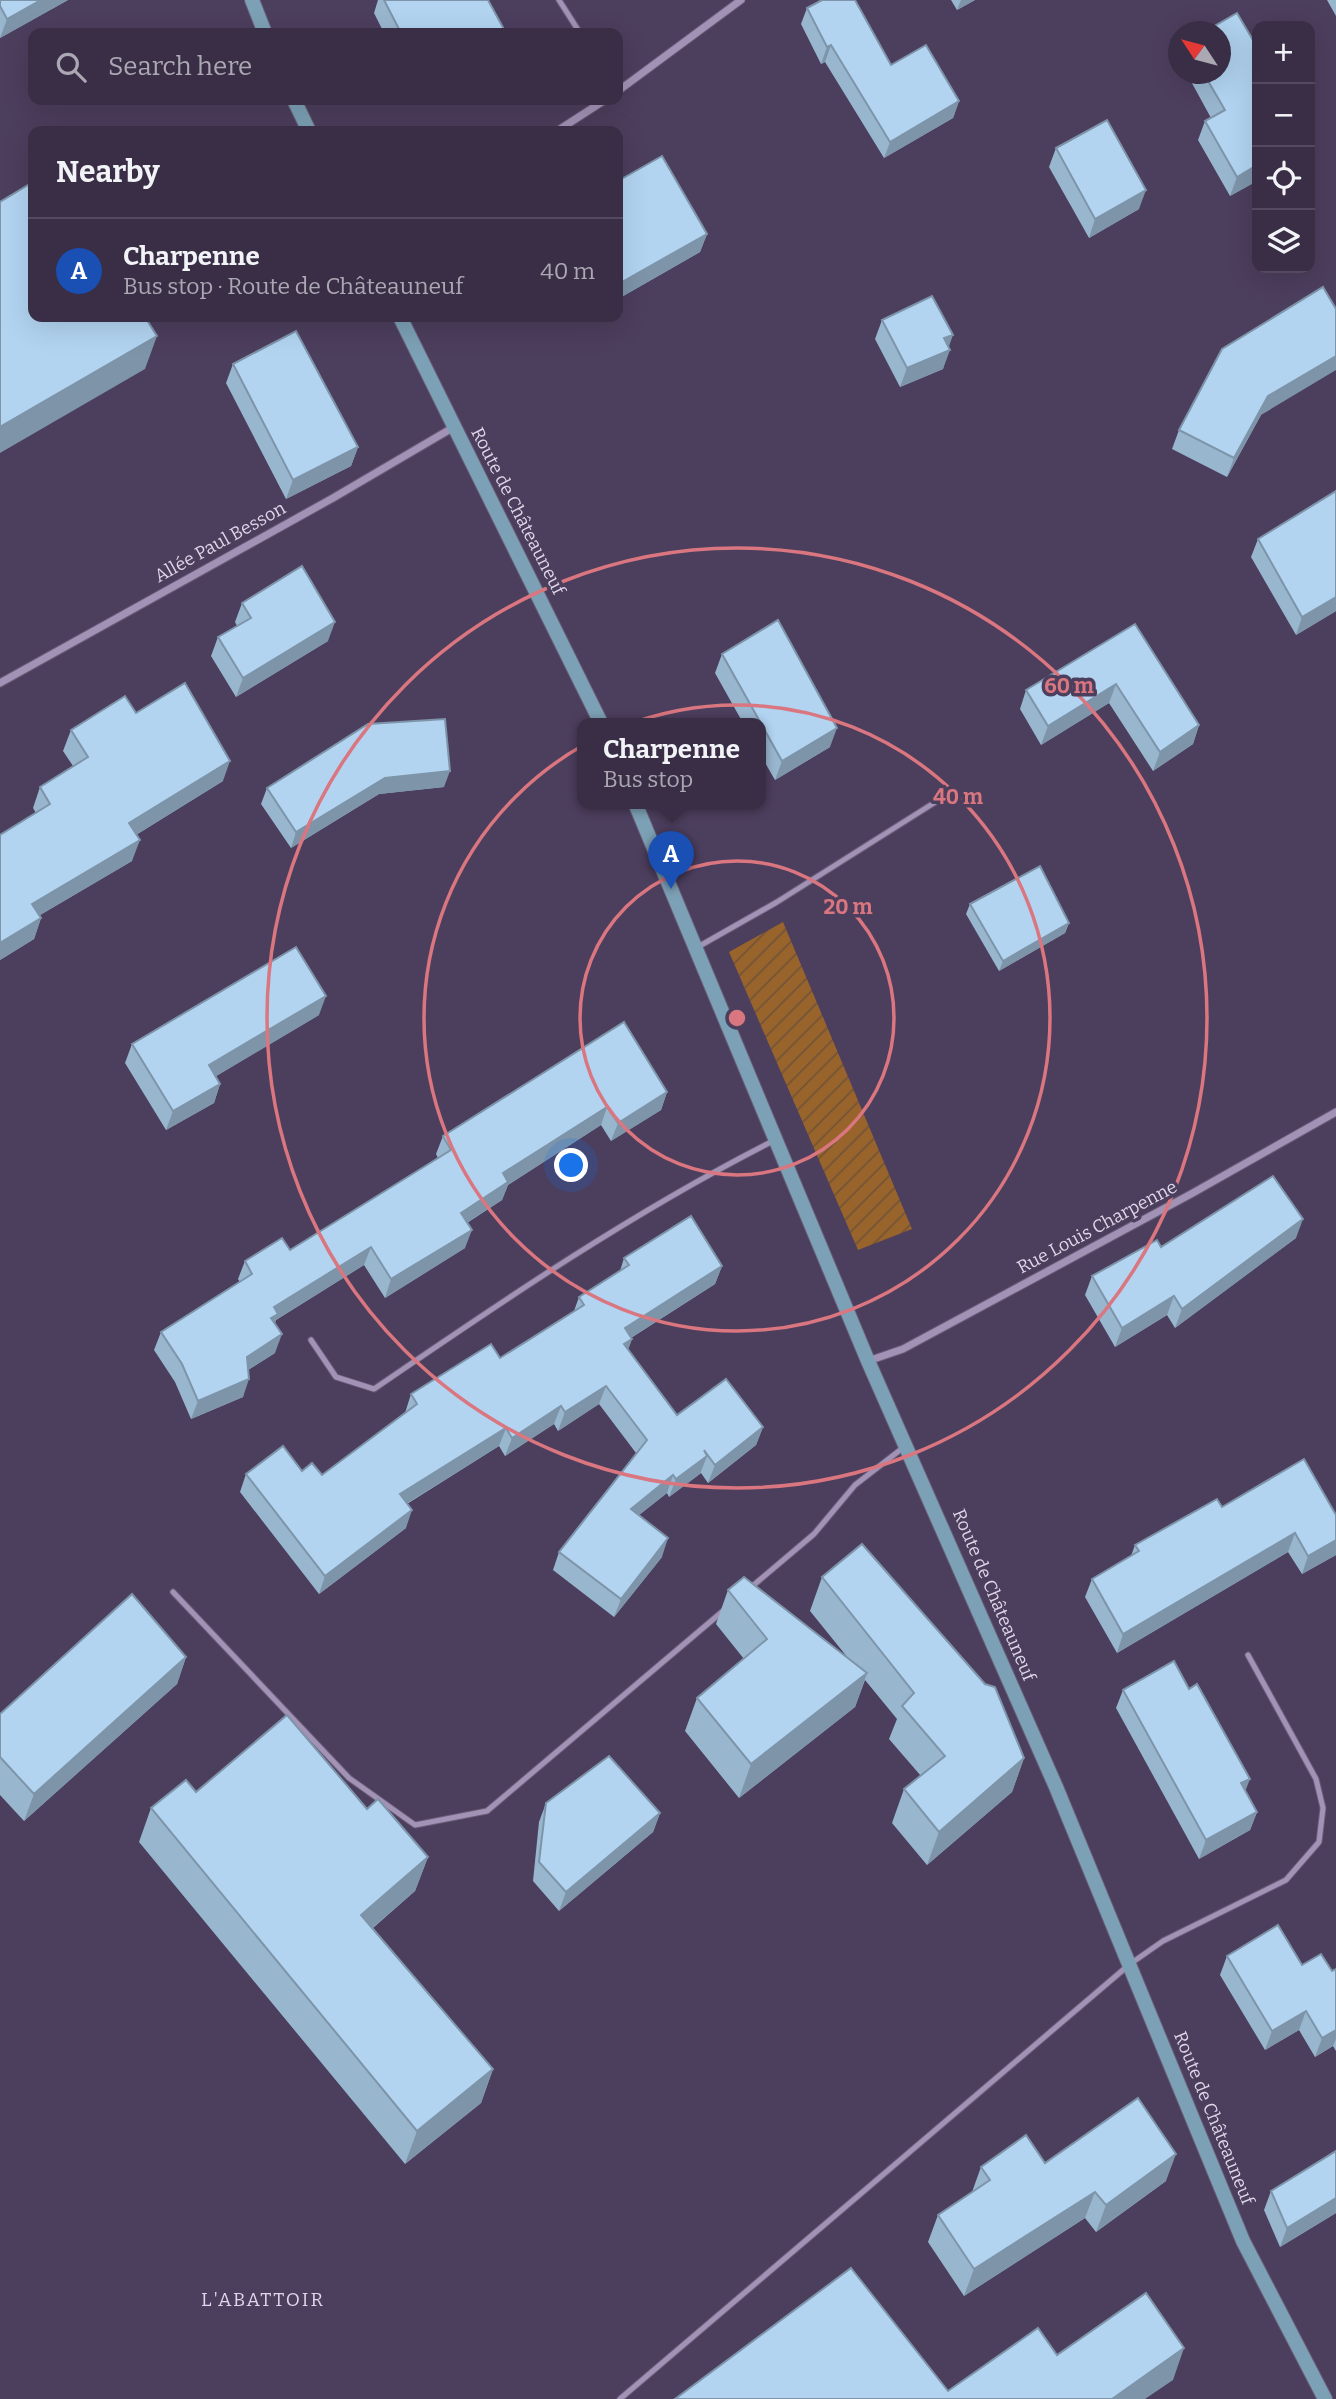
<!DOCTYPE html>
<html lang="en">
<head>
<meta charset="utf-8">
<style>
  :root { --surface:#392e46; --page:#443a51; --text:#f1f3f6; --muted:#aba8b3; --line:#534a5f; --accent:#95b2f1 }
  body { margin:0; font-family:Bitter,serif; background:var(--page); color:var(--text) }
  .controls { position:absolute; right:21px; top:21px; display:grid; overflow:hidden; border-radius:14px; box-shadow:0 7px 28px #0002 }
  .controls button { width:63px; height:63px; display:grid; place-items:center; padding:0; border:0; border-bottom:2px solid var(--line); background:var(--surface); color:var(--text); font:35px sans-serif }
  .compass { position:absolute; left:1168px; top:21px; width:63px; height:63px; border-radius:50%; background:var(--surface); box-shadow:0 7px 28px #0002; rotate:306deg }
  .you { position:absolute; left:572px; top:1166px; width:24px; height:24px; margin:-18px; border:5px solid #fff; border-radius:50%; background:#1a73e8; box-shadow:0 0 0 10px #1a73e833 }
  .badge { display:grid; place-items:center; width:46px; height:46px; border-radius:50%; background:var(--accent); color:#fff; font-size:23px; font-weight:700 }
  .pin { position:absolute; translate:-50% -58px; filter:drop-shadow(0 2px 4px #0008) }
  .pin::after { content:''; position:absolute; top:37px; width:24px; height:21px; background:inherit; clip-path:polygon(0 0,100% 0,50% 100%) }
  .popup { position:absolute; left:577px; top:718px; width:189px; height:91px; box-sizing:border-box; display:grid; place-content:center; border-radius:14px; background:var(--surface); filter:drop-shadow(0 2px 5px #0005); font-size:23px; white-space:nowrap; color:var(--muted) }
  .popup b { font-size:26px; color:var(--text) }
  .popup::after { content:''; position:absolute; left:50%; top:100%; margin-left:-14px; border:14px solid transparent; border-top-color:var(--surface) }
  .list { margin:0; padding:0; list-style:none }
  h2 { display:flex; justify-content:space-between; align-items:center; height:91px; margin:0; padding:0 28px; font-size:30px }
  h2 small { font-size:23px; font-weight:400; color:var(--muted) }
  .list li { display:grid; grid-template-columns:46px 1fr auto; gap:21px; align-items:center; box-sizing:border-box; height:105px; padding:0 28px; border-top:2px solid var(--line) }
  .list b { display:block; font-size:26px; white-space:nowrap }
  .list p { margin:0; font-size:23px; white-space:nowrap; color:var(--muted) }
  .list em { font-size:23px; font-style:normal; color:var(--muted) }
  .icon { flex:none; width:38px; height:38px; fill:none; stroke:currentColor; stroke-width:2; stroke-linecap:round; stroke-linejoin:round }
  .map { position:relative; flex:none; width:1336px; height:2399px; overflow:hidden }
  .search { position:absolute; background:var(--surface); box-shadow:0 7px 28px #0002; left:28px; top:28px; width:595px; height:77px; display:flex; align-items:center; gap:18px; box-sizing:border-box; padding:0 24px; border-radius:14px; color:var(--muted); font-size:26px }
  .panel { position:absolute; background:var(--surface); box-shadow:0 7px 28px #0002; left:28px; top:126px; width:595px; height:196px; border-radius:14px }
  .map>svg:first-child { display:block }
  .garden { fill:url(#garden-furrows) }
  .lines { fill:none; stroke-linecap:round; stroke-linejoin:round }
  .lane-casing { stroke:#695d77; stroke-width:7 }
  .street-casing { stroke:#695d77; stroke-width:9 }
  .secondary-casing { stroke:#695d77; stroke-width:16 }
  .lane { stroke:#a292b6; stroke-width:5 }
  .street { stroke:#a292b6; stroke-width:7 }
  .secondary { stroke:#7ca0b5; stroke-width:14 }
  .wall { fill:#99b6cf }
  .shaded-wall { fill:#7d94a9 }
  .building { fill:#b2d4f1; stroke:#7d94a9; stroke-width:2 }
  .ring { fill:none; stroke:#da767f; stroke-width:3.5 }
  .labels { text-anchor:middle; stroke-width:7; stroke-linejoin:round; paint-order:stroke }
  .street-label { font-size:18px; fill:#ded6e9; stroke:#4c3e5d }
  .neighbourhood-label { font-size:19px; letter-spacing:2px; fill:#ded6e9; stroke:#4c3e5d }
  .centre { fill:#da767f; stroke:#4c3e5d; stroke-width:3.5 }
  .ring-label { font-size:21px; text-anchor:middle; font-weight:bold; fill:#da767f; stroke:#4c3e5d; stroke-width:7; stroke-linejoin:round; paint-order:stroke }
</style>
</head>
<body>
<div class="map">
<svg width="1336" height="2399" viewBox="0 0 1336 2399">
  <defs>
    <pattern id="garden-furrows" width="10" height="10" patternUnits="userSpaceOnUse" patternTransform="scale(1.75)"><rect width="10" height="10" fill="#98642b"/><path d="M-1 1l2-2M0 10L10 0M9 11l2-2" fill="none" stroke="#725437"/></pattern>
  </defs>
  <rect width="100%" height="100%" fill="#4c3e5d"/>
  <!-- garden -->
  <polygon class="garden" points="783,922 912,1229 858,1250 729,952"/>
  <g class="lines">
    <!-- lane casing -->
    <g class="lane-casing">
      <g id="lane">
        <polyline points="559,0 580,33"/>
        <polyline points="696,948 777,902 937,801"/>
        <path d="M 311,1340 L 336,1377 L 374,1389 C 504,1300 633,1212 773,1141"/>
        <polyline points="749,1589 814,1534 855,1485 904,1447"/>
        <polyline points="173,1592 349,1778 415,1825 487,1811 723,1611"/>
        <polyline points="620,2399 1130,1964 1163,1941 1286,1880 1319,1842 1323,1808 1316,1779 1248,1655"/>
      </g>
    </g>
    <!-- street casing -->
    <g class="street-casing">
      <g id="street">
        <polyline points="618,91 741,0"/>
        <polyline points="557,131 605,100"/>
        <polyline points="0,683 333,498 454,427"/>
        <polyline points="868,1361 903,1349 1191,1194 1336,1112"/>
      </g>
    </g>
    <!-- secondary casing -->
    <g class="secondary-casing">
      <g id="secondary">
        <polyline points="252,0 265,33"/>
        <polyline points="294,100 309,131"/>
        <polyline points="400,317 601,723"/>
        <polyline points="635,803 868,1361 1056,1787 1243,2241 1325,2399"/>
      </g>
    </g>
    <!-- lane -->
    <use href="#lane" class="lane"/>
    <!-- street -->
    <use href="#street" class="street"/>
    <!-- secondary -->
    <use href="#secondary" class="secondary"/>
  </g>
  <!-- wall -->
  <g class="wall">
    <polygon points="0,0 68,0 0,38"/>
    <polygon points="378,0 488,0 506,33 384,33 374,13"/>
    <polygon points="951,0 975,0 957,10"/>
    <polygon points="1327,0 1336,0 1336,16"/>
    <polygon points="807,8 891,65 959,101 953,118 884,158 825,62 821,64 801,24"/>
    <polygon points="1187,74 1221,74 1257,181 1230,196 1198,140 1205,121 1211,118"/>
    <polygon points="1056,148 1139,209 1089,238 1049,167"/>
    <polygon points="618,181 707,234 700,252 618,299"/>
    <polygon points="882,320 948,347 943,369 900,387 875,339"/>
    <polygon points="233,364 358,447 351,466 286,499 226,383"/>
    <polygon points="1261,415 1227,477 1172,449 1179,430"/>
    <polygon points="1336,491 1336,611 1296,635 1251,557 1258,539"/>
    <polygon points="242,603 328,641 236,697 211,656 218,637 237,626 235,622"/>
    <polygon points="1135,624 1199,725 1193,744 1153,771 1109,703 1041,745 1020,709 1026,690"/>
    <polygon points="722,654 830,747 775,780 760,754 760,723 743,723 715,673"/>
    <polygon points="136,713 223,781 136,835 132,861 40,915 41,918 34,939 0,960 0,835 36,813 33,808 40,787 73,766 63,751 71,730"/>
    <polygon points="444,787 379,794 291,848 261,804 267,788"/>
    <polygon points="970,904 1069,923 1065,933 999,971 966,914"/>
    <polygon points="319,1015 216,1076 220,1084 214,1103 166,1130 125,1063 132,1044"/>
    <polygon points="667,1092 661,1110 611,1141 601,1125 508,1185 502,1200 467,1223 465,1248 385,1298 364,1265 276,1320 275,1323 275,1353 248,1370 243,1397 191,1419 175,1382 154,1350 161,1332 240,1282 238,1279 245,1261 290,1250 438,1158 436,1154 443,1136"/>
    <polygon points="1296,1238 1175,1328 1167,1315 1115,1347 1085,1295 1092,1276 1161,1247"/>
    <polygon points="624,1258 722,1266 715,1284 631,1338 632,1339 628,1349 677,1415 763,1427 756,1445 708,1483 701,1473 669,1497 667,1493 639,1515 662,1557 614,1617 553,1570 559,1552 636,1453 599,1404 558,1431 554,1424 505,1456 499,1446 407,1504 406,1528 319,1594 240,1492 246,1474 302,1471 322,1475 405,1413 411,1394 500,1358 574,1311 579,1297 620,1271"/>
    <polygon points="1222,1507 1336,1515 1336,1555 1302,1574 1288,1552 1117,1653 1085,1597 1092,1579 1131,1556 1135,1545"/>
    <polygon points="822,1577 1024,1758 1012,1792 927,1865 892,1823 904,1789 921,1776 889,1739 897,1719 865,1680 855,1707 739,1798 685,1731 697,1698 744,1659 716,1624 728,1590 848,1658 810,1611"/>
    <polygon points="186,1657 177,1684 24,1821 0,1795 0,1714"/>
    <polygon points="1123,1690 1257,1812 1250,1830 1199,1859 1116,1708"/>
    <polygon points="196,1792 367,1809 428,1857 415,1891 373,1928 493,2069 481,2103 405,2164 139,1842 151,1808"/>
    <polygon points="546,1803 660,1813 653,1832 559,1911 533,1881 539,1822"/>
    <polygon points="1227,1956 1302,1965 1332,1971 1336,1969 1336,2051 1333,2046 1315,2057 1299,2030 1265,2050 1220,1975"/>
    <polygon points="1336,2151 1336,2213 1280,2247 1264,2210 1271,2191"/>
    <polygon points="1045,2163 1166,2181 1096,2232 1085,2218 964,2296 928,2242 938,2215 972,2192 981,2167"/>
  </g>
  <!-- shaded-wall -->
  <g class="shaded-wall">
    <polygon points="41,0 68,0 0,38 7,19"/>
    <polygon points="961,0 975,0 957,10"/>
    <polygon points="831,45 825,62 821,64 827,47"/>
    <polygon points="959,101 953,118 884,158 890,142"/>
    <polygon points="1257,165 1257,181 1230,196 1237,177"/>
    <polygon points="1146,190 1139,209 1089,238 1095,219"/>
    <polygon points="707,234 700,252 618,299 618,295 622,282"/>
    <polygon points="953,335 947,352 950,350 943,369 900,387 907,368 944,338"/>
    <polygon points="157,336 145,369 0,453 0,427"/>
    <polygon points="1336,356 1336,370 1261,415 1227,477 1234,458 1268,396"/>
    <polygon points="358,447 351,466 286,499 293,480"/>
    <polygon points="1336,597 1336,611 1296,635 1302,617"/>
    <polygon points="335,622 328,641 236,697 243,678"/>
    <polygon points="1116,684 1109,703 1041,745 1048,726"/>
    <polygon points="1199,725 1193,744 1153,771 1160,752"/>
    <polygon points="837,728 830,747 775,780 782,761"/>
    <polygon points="230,761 223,781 121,844 129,823"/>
    <polygon points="450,771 444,787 379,794 291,848 296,832 385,778"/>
    <polygon points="140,840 132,861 25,924 32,904"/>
    <polygon points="41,918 34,939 0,960 0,943"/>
    <polygon points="1069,923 1065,933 999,971 1003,961"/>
    <polygon points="326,996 319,1015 203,1084 209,1065"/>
    <polygon points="220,1084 214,1103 166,1130 173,1111"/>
    <polygon points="667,1092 661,1110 611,1141 618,1123"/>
    <polygon points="607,1107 601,1125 508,1185 502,1200 454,1231 461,1213 503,1173"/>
    <polygon points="1303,1219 1296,1238 1175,1328 1182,1309"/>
    <polygon points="472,1230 465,1248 385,1298 391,1279"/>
    <polygon points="371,1247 364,1265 276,1320 271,1332 265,1336 274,1307"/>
    <polygon points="722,1266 715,1284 618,1346 625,1328"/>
    <polygon points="1174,1296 1167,1315 1115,1347 1122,1328"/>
    <polygon points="282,1334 275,1353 240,1375 247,1357"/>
    <polygon points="632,1339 625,1358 624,1344"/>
    <polygon points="249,1379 243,1397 191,1419 198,1401"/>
    <polygon points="606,1386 599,1404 558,1431 565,1412"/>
    <polygon points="561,1406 554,1424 505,1456 512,1438"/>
    <polygon points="763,1427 756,1445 708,1483 715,1465"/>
    <polygon points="506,1428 499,1446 393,1512 400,1494"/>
    <polygon points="707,1456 700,1474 669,1497 676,1479"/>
    <polygon points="673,1475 667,1493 624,1527 631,1509"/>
    <polygon points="412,1510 406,1528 319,1594 325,1576"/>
    <polygon points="1295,1533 1288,1552 1117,1653 1123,1634"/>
    <polygon points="668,1538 662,1557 614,1617 621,1599"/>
    <polygon points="1336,1540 1336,1555 1302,1574 1308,1556"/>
    <polygon points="186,1657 177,1684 24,1821 34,1794"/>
    <polygon points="867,1673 855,1707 739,1798 751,1764"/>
    <polygon points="1024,1758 1012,1792 927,1865 939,1832"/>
    <polygon points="1250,1779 1243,1797 1241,1783"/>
    <polygon points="1257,1812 1250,1830 1199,1859 1206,1840"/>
    <polygon points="660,1813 653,1832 559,1911 566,1892"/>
    <polygon points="428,1857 415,1891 349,1948 361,1915"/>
    <polygon points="1306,2011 1299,2030 1265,2050 1272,2031"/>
    <polygon points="1336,2030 1336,2039 1333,2046 1315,2057 1322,2038"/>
    <polygon points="493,2069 481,2103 405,2164 417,2131"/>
    <polygon points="1176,2154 1166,2181 1096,2232 1106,2205"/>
    <polygon points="1095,2192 1085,2218 964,2296 974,2269"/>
    <polygon points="1336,2198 1336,2213 1280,2247 1287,2228"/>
    <polygon points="1184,2348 1173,2380 1145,2399 1112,2399"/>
  </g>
  <!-- building -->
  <g class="building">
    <polygon points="0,0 41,0 7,19 0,6"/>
    <polygon points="384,0 488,0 506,33 401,33"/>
    <polygon points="822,0 855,0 891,65 926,45 959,101 890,142 831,45 827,47 807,8"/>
    <polygon points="1237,13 1257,47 1257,165 1237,177 1205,121 1225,110 1204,74 1221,74 1221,32 1204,32"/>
    <polygon points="1107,120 1146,190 1095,219 1056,148"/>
    <polygon points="662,156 707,234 622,282 618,274 618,181"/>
    <polygon points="33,182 33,317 145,317 157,336 0,427 0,202"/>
    <polygon points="1323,287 1336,309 1336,356 1268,396 1234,458 1179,430 1222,349"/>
    <polygon points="932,296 953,335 944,338 950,350 907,368 882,320"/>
    <polygon points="296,331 358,447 293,480 233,364"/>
    <polygon points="1336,491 1336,597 1302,617 1258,539"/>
    <polygon points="302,566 335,622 243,678 218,637 251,618 242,603"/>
    <polygon points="778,620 837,728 782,761 722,654"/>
    <polygon points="1135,624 1199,725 1160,752 1116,684 1048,726 1026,690"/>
    <polygon points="185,683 230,761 129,823 140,840 32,904 41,918 0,943 0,835 50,804 40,787 88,757 71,730 125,696 136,713"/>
    <polygon points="445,719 450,771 385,778 296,832 267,788 368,724"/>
    <polygon points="1040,866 1069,923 1003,961 970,904"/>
    <polygon points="296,947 326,996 209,1065 220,1084 173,1111 132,1044"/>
    <polygon points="624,1022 667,1092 618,1123 607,1107 503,1173 508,1182 461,1213 472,1230 391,1279 371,1247 274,1307 278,1314 271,1318 282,1334 247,1357 249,1379 198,1401 182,1364 161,1332 252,1274 245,1261 282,1238 290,1250 451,1150 443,1136"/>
    <polygon points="1273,1176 1303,1219 1182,1309 1174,1296 1122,1328 1092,1276 1157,1240 1161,1247"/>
    <polygon points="691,1216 722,1266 625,1328 632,1339 624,1344 677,1415 726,1379 763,1427 715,1465 704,1450 707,1456 676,1479 673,1475 631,1509 668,1538 621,1599 559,1552 647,1440 606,1386 565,1412 561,1406 512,1438 506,1428 400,1494 412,1510 325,1576 246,1474 283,1446 302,1471 312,1463 322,1475 417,1404 411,1394 491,1344 500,1358 584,1305 579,1297 629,1265 624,1258"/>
    <polygon points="1304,1459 1336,1515 1336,1540 1308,1556 1295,1533 1123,1634 1092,1579 1139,1551 1135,1545 1217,1499 1222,1507"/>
    <polygon points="862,1544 985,1684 995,1687 1024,1758 939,1832 904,1789 945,1756 902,1706 914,1693 822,1577"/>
    <polygon points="744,1577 867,1673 751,1764 697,1698 767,1639 728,1590"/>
    <polygon points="132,1594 186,1657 34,1794 0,1757 0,1714"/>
    <polygon points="1174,1661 1189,1689 1197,1684 1250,1779 1241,1783 1257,1812 1206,1840 1123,1690"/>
    <polygon points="287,1715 367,1809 378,1799 428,1857 361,1915 493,2069 417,2131 151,1808 186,1780 196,1792"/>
    <polygon points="609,1756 660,1813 566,1892 539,1862 546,1803"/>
    <polygon points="1278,1925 1302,1965 1321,1954 1332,1971 1336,1969 1336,2030 1322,2038 1306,2011 1272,2031 1227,1956"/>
    <polygon points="1138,2098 1176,2154 1106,2205 1095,2192 974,2269 938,2215 990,2180 981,2167 1026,2135 1045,2163"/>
    <polygon points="1336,2151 1336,2198 1287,2228 1271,2191"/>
    <polygon points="851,2268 948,2391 1038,2328 1057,2355 1146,2293 1184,2348 1112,2399 675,2399"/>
  </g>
  <!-- distance rings -->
  <g class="ring">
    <circle cx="737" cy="1018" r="157"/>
    <circle cx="737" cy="1018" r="313"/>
    <circle cx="737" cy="1018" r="470"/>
  </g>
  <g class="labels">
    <!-- street labels -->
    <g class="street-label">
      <text transform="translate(518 511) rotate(63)" y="6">Route de Châteauneuf</text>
      <text transform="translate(220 542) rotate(-29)" y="6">Allée Paul Besson</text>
      <text transform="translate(1097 1227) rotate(-28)" y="6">Rue Louis Charpenne</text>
      <text transform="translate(994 1595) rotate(67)" y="6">Route de Châteauneuf</text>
      <text transform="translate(1214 2118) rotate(68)" y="6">Route de Châteauneuf</text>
    </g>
    <!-- neighbourhood labels -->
    <g class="neighbourhood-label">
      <text x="263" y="2306">L'ABATTOIR</text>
    </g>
  </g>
  <circle cx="737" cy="1018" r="10" class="centre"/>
  <g class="ring-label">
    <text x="1069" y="693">60 m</text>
    <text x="958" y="804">40 m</text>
    <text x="848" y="914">20 m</text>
  </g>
</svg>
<div class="controls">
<button>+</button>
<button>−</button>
<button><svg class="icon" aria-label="locate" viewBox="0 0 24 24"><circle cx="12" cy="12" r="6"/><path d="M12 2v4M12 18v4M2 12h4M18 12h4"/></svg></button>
<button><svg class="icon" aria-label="layers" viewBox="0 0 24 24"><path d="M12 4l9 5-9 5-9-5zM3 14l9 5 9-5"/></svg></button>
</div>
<svg class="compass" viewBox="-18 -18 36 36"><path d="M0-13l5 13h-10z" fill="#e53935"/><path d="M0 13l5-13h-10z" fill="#aba8b3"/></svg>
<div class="you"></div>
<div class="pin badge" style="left:671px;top:889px;background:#1a4fb4">A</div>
<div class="popup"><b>Charpenne</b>Bus stop</div>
<div class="search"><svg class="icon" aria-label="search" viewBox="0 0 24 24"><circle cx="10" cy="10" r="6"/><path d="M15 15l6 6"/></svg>Search here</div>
<section class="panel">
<h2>Nearby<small></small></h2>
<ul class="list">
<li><span class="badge" style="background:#1a4fb4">A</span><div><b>Charpenne</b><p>Bus stop · Route de Châteauneuf</p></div><em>40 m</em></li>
</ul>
</section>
</div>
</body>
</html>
